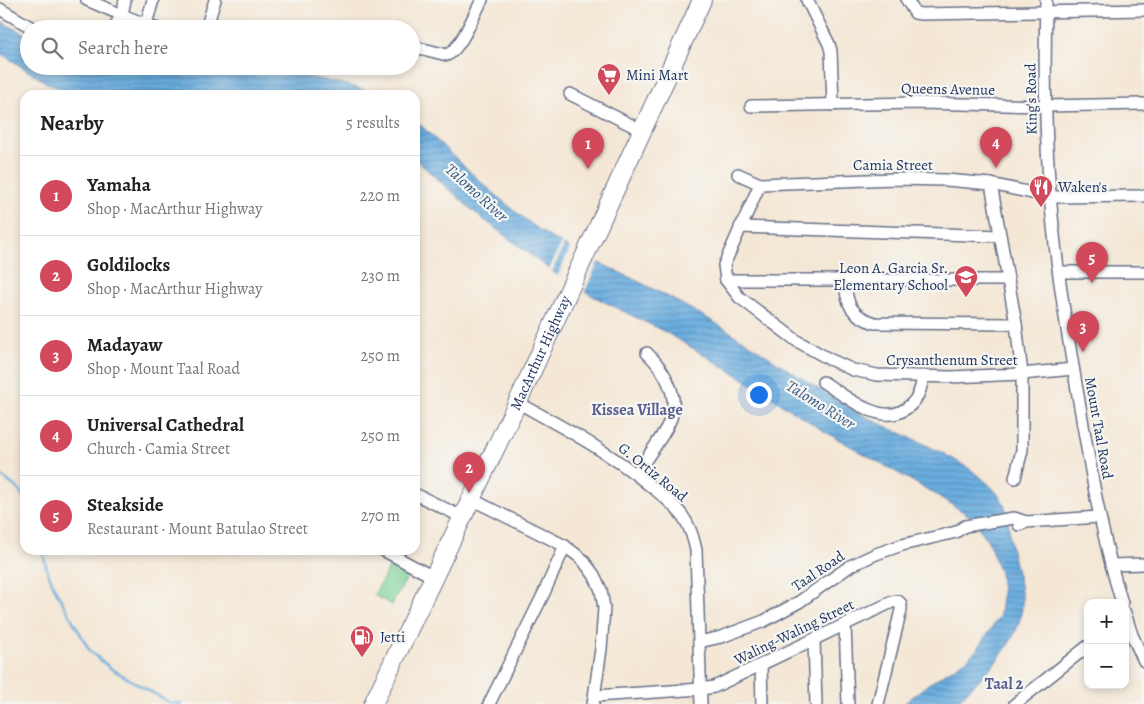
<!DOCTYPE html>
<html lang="en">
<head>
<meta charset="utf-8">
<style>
  :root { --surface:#fff; --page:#f2f2f2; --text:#222; --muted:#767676; --line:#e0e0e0; --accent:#d1495b }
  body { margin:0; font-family:Alegreya,serif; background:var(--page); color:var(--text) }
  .controls { position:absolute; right:15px; bottom:15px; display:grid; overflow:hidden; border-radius:10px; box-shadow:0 2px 8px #0003 }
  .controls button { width:45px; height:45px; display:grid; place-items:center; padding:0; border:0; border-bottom:1px solid var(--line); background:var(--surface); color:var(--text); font:25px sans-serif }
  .you { position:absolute; left:758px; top:394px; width:18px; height:18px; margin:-12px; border:4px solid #fff; border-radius:50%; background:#1a73e8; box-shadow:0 0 0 8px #1a73e833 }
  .badge { display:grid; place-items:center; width:32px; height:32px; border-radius:50%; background:var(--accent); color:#fff; font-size:16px; font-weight:700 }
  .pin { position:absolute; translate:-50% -41px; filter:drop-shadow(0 1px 2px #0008) }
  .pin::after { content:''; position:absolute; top:26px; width:18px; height:15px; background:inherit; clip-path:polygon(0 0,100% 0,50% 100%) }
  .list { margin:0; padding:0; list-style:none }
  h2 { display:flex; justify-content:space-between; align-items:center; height:65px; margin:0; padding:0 20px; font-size:21px }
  h2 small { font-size:16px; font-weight:400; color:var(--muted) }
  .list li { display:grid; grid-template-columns:32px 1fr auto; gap:15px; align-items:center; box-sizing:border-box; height:80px; padding:0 20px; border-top:1px solid var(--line) }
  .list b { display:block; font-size:19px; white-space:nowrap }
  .list p { margin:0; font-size:16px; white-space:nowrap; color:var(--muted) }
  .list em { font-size:16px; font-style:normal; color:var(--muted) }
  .icon { flex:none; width:28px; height:28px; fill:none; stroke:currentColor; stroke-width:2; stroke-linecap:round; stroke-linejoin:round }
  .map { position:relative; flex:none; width:1144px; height:704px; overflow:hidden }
  .search { position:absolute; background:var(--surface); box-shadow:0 2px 8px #0003; left:20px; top:20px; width:400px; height:55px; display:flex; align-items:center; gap:12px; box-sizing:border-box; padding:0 18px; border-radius:28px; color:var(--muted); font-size:19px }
  .panel { position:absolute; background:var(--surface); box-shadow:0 2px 8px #0003; left:20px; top:90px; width:400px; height:465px; border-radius:15px }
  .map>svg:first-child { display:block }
  .pitch { fill:#78cf94; stroke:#4a7f79 }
  .water { fill:url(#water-rules); stroke:#436e9e }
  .pier { fill:#f4e7d5 }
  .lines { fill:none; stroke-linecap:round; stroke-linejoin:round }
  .stream { stroke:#6baddf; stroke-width:2.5 }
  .minor-casing { stroke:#676f88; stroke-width:14 }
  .highway-casing { stroke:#676f88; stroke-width:20 }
  .minor { stroke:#fff; stroke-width:11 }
  .highway { stroke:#fff; stroke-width:18 }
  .labels { text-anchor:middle; stroke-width:4.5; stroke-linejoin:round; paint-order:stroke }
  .poi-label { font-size:15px; fill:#1b2f5e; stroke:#f6f6f2; text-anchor:start }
  .street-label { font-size:15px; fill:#1b2f5e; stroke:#f6f6f2 }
  .water-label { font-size:16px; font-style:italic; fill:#335585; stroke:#f6f6f2 }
  .neighbourhood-label { font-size:16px; font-weight:bold; fill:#595e91; stroke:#f6f6f2 }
</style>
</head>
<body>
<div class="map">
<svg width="1144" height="704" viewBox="0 0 1144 704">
  <defs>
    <pattern id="water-rules" width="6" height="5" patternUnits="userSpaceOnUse" patternTransform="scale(1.25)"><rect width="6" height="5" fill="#6baddf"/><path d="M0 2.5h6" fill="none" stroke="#578db8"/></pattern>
  </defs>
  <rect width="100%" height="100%" fill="#f6f6f2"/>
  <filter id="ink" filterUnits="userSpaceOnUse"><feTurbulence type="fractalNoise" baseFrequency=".02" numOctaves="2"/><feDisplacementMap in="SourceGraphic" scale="10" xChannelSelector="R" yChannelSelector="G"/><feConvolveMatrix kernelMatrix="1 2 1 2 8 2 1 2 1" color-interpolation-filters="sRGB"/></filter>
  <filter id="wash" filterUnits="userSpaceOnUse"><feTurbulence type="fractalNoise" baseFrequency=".0096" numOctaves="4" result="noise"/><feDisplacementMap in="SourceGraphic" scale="20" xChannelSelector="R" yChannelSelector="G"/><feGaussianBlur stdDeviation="1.12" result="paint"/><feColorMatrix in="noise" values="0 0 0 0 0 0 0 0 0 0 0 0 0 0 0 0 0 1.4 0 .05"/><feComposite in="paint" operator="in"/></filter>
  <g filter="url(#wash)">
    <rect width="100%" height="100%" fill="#f4e7d5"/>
    <!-- pitch -->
    <polygon class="pitch" points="392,562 410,572 392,605 374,595"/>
    <!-- water -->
    <g class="water">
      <path d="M 0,21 L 29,36 L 29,66 C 48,66 67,65 86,66 C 96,67 106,70 116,70 C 142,70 167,67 193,68 C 248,68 327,75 378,95 L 74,95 L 47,83 L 0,53 Z"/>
      <path d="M 415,120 C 455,157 494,197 538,229 C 558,244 581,253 604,265 C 632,278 660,292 687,307 C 747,339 801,381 859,413 C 900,436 972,458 1000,497 C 1010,512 1008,529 1011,546 C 1014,563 1020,580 1022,597 C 1026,640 982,677 954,704 L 904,704 L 927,685 L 966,660 L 977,650 L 1000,615 L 1002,593 L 1000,573 L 988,541 L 970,516 L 935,494 L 822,430 L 739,376 L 669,334 L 593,296 L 556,274 L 479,216 L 415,159 Z"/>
    </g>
    <!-- pier -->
    <g class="pier">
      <polygon points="562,242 565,243 551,274 548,272"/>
      <polygon points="571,246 599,260 584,293 557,278"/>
    </g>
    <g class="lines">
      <!-- stream -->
      <g class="stream">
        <polyline points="0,475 17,488 25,499"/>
        <polyline points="42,550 47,570 56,591 90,651 110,668 170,703 182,704"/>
      </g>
    </g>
  </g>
  <g filter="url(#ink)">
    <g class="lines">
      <!-- minor casing -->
      <g class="minor-casing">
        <g id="minor">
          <polyline points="87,0 122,15 158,29"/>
          <polyline points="807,0 829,44 831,51 833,105"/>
          <polyline points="907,0 915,13 921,14 1144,10"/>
          <path d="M 1046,0 C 1044,78 1045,157 1054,235 C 1060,292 1070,350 1080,407 C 1091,473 1102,538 1122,603"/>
          <polyline points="0,9 34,29"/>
          <polyline points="146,24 153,0"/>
          <polyline points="113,29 122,15 125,0"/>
          <polyline points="206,29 215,0"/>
          <path d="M 411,46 L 447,55 C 461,49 474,14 482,0"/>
          <polyline points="570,94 643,131"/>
          <polyline points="751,106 919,103 1045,106 1144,104"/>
          <polyline points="738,174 760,184 894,179 946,180 991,184 1050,197 1144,196"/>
          <polyline points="760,184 724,265 726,280 739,297 797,341 829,359 853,370 877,375 951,377 1022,374 1073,369"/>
          <polyline points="991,184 1016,324 1022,374 1022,450 1015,478"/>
          <polyline points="740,227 1000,236"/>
          <polyline points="1059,272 1144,272"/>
          <polyline points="726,280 1008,280"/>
          <path d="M 845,280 C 846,304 851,316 875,323 L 1016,324"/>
          <path d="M 823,382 C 844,395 878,424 902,411 C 917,403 921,391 923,376"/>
          <path d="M 517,402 C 562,427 608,451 648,484 C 660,493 672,503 682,515 C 690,526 693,537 696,550 L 701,704"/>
          <path d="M 636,474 C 646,458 668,431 672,415 C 678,393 663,368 647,353"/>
          <polyline points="415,494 462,517"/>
          <polyline points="471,499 565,546 582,559 594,575 601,590 604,608 601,649 593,704"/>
          <polyline points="1019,525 1026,522 1099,517"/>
          <polyline points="383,550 433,577"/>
          <polyline points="1111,565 1144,564"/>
          <polyline points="1125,613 1132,635 1144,661"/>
          <polyline points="845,624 848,704"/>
          <polyline points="814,640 816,704"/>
          <polyline points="699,642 721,637 764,621 799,602 850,566 876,554 902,545 956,532 965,526 1014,518 1026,522"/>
          <polyline points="761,666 762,704"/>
          <polyline points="595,696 701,689 714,687 892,602 898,601 901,604 901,610 878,704"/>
          <polyline points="489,704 543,595 565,546"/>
          <polyline points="1015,704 1088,646"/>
        </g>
      </g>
      <!-- highway casing -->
      <g class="highway-casing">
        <g id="highway">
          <path id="s1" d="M 373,704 L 521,395 L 702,0"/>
        </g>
      </g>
      <!-- minor -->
      <use href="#minor" class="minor"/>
      <!-- highway -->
      <use href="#highway" class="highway"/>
    </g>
  </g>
  <!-- icons -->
  <defs>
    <g id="supermarket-pin" transform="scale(1.25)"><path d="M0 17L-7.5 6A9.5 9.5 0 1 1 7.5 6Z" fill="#d1495b" stroke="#f6f6f2"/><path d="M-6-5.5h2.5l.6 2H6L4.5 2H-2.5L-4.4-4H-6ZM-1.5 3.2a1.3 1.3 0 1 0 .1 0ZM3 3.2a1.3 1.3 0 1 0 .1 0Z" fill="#fff"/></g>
    <g id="restaurant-pin" transform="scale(1.25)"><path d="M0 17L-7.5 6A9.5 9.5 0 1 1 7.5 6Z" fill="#d1495b" stroke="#f6f6f2"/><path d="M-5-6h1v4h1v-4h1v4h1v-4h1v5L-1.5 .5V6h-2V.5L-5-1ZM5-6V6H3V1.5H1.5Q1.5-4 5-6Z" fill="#fff"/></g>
    <g id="school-pin" transform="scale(1.25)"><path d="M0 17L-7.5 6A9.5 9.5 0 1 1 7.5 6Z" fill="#d1495b" stroke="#f6f6f2"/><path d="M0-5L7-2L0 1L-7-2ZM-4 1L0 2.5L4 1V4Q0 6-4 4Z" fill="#fff"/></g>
    <g id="fuel-pin" transform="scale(1.25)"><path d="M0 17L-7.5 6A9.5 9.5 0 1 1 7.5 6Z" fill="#d1495b" stroke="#f6f6f2"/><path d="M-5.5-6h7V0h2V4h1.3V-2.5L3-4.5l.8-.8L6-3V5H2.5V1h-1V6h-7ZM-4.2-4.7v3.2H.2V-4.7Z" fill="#fff"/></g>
  </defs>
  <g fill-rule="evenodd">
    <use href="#supermarket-pin" x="609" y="75"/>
    <use href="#restaurant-pin" x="1041" y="187"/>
    <use href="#school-pin" x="966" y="277"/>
    <use href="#fuel-pin" x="362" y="637"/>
  </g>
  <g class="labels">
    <!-- poi labels -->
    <g class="poi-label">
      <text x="626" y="80">Mini Mart</text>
      <text x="1058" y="192">Waken's</text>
      <text x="948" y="273" text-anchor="end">Leon A. Garcia Sr.<tspan x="948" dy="17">Elementary School</tspan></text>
      <text x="380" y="642">Jetti</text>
    </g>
    <!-- street labels -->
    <g class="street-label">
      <text transform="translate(948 89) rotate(1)" y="5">Queens Avenue</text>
      <text transform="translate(1031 99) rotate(-91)" y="5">King's Road</text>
      <text x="893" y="170">Camia Street</text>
      <text dy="5" stroke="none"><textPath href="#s1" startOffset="389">MacArthur Highway</textPath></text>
      <text x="952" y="365">Crysanthenum Street</text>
      <text transform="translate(1099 428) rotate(80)" y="5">Mount Taal Road</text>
      <text transform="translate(653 472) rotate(39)" y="5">G. Ortiz Road</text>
      <text transform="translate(818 571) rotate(-34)" y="5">Taal Road</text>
      <text transform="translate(794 632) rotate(-26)" y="5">Waling-Waling Street</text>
    </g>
    <!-- water labels -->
    <g class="water-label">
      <text transform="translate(477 192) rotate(42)" y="6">Talomo River</text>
      <text transform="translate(821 404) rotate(32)" y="6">Talomo River</text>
    </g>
    <!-- neighbourhood labels -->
    <g class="neighbourhood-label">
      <text x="637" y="415">Kissea Village</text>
      <text x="1004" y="689">Taal 2</text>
    </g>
  </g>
</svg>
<div class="controls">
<button>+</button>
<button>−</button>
</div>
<div class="you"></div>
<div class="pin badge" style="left:588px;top:169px">1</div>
<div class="pin badge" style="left:469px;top:493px">2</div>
<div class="pin badge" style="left:1083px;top:352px">3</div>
<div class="pin badge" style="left:996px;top:168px">4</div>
<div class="pin badge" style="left:1092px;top:283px">5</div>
<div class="search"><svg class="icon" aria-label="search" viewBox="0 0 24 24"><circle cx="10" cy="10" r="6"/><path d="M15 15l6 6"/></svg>Search here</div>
<section class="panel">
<h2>Nearby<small>5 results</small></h2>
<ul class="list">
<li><span class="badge">1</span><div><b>Yamaha</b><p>Shop · MacArthur Highway</p></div><em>220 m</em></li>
<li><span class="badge">2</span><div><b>Goldilocks</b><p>Shop · MacArthur Highway</p></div><em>230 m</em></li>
<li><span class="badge">3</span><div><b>Madayaw</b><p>Shop · Mount Taal Road</p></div><em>250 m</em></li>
<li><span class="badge">4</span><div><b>Universal Cathedral</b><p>Church · Camia Street</p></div><em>250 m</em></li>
<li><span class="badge">5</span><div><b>Steakside</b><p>Restaurant · Mount Batulao Street</p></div><em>270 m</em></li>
</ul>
</section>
</div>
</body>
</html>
